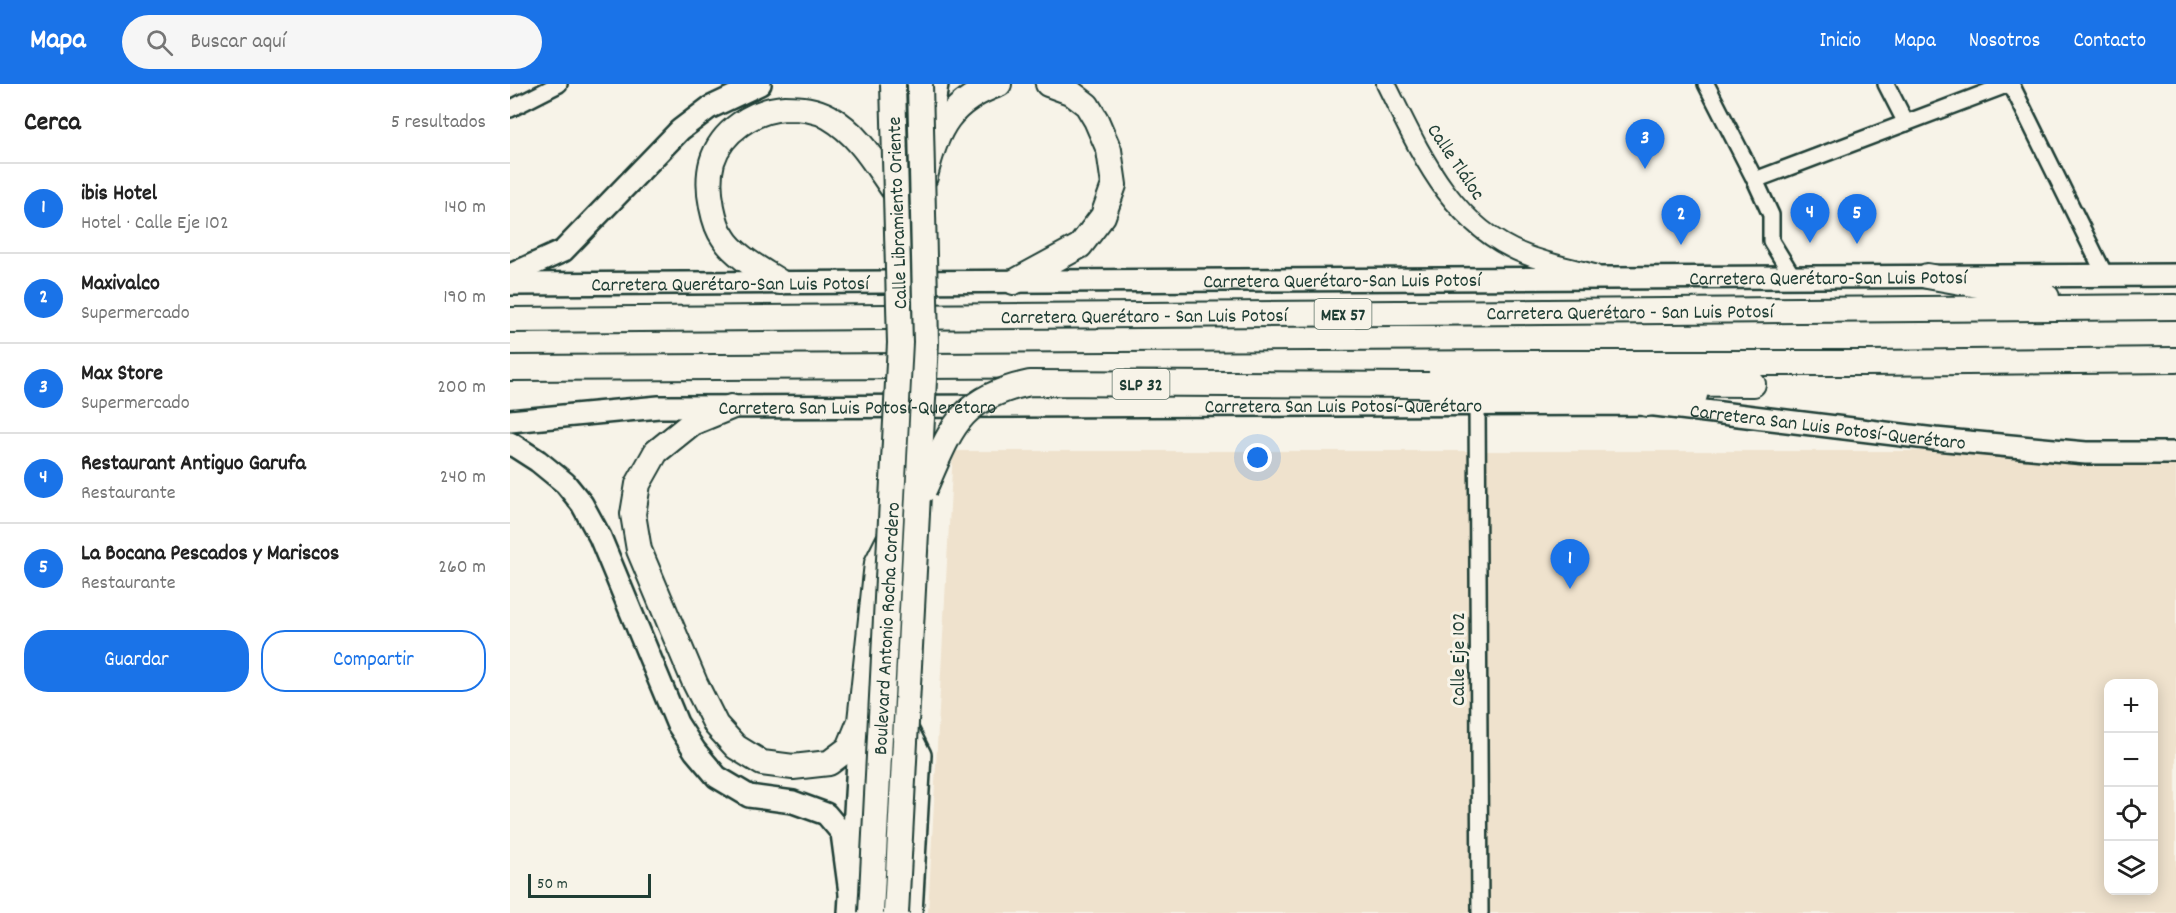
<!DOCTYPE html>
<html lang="es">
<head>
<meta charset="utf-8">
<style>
  :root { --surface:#fff; --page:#f6f6f6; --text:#222; --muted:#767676; --line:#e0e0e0; --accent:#1a73e8 }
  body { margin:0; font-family:Dekko,sans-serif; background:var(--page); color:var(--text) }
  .controls { position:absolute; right:18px; bottom:18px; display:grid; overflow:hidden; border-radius:12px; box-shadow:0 3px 15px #0003 }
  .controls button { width:54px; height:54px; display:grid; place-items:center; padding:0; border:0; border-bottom:2px solid var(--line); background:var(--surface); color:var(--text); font:30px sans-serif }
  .scale { position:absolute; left:18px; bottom:15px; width:123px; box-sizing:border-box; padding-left:6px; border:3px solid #1f3d34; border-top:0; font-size:16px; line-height:21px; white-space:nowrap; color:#1f3d34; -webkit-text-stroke:4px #f7f3e8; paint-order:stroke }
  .you { position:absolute; left:748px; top:374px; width:21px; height:21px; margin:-15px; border:4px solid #fff; border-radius:50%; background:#1a73e8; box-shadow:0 0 0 9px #1a73e833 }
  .badge { display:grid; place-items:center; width:39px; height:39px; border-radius:50%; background:var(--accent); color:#fff; font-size:20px; font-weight:700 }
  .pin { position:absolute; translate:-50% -50px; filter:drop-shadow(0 2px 3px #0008) }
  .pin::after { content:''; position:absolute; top:32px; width:21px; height:18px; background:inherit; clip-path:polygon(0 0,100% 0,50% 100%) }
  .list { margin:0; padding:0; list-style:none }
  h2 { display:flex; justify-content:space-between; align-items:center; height:78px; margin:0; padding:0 24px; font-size:26px }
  h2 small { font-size:20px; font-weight:400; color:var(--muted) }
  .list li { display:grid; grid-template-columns:39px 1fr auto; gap:18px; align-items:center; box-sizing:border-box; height:90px; padding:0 24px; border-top:2px solid var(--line) }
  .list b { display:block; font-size:22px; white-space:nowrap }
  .list p { margin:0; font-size:20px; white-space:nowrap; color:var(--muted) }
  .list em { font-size:20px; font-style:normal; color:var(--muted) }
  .actions { display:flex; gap:12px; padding:18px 24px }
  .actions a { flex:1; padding:14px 0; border:2px solid var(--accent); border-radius:24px; text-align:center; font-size:21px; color:var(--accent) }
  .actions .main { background:var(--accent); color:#fff }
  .icon { flex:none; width:33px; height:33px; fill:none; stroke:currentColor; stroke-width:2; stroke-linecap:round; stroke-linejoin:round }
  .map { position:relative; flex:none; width:1666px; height:829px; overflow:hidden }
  header { display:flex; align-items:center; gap:36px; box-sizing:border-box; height:84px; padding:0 30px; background:var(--accent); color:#fff }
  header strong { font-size:28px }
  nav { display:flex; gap:33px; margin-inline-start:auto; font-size:21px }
  .search { width:420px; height:54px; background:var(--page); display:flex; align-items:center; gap:15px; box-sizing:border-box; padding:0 21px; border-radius:33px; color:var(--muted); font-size:22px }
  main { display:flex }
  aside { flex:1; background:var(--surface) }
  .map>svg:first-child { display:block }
  .built { fill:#efe2cd; fill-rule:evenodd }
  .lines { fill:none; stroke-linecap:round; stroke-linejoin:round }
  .minor-casing { stroke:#1f3d34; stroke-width:20 }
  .tertiary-casing { stroke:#1f3d34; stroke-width:22 }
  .secondary-casing { stroke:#1f3d34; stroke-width:26 }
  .trunk-casing { stroke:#1f3d34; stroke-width:28 }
  .minor { stroke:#f7f3e8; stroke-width:15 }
  .tertiary { stroke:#f7f3e8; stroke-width:18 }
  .secondary { stroke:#f7f3e8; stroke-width:21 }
  .trunk { stroke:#f7f3e8; stroke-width:24 }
  .trunk-bridge-casing { stroke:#1f3d34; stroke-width:28; stroke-linecap:butt }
  .trunk-bridge { stroke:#f7f3e8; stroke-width:24 }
  .labels { text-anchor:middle; stroke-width:6; stroke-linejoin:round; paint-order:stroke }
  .shield { fill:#f7f3e8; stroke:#60746a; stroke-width:1.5 }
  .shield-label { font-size:18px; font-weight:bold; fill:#1f3d34 }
  .street-label { font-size:20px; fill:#1f3d34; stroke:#f7f3e8 }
</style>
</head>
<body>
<header>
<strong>Mapa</strong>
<div class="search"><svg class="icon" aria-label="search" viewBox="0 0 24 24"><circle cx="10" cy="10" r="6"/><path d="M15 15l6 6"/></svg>Buscar aquí</div>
<nav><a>Inicio</a><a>Mapa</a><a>Nosotros</a><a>Contacto</a></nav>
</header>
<main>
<aside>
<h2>Cerca<small>5 resultados</small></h2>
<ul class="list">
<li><span class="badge">1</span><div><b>ibis Hotel</b><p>Hotel · Calle Eje 102</p></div><em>140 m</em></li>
<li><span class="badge">2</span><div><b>Maxivalco</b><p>Supermercado</p></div><em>190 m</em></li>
<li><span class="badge">3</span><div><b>Max Store</b><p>Supermercado</p></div><em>200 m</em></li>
<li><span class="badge">4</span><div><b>Restaurant Antiguo Garufa</b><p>Restaurante</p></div><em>240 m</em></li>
<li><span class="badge">5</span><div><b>La Bocana Pescados y Mariscos</b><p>Restaurante</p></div><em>260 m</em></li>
</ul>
<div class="actions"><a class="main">Guardar</a><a>Compartir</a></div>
</aside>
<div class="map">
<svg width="1666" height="829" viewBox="0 0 1666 829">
  <rect width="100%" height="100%" fill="#f7f3e8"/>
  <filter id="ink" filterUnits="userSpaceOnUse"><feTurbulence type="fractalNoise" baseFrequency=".0167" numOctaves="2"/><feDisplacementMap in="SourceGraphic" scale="12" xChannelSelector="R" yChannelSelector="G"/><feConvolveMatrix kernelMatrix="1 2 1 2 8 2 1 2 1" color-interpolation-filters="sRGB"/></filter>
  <g filter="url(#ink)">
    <!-- built -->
    <path class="built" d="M 443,367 L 1666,367 L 1666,829 L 418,829 ZM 1598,600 L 1644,600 L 1644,806 L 1598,806 Z"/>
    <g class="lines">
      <!-- minor casing -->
      <g class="minor-casing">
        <g id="minor">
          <polyline points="1196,0 1245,96 1261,131 1261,157 1283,193"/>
          <polyline points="1376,0 1396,39"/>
          <polyline points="1501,0 1595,191"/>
          <polyline points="0,25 49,0"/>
          <polyline points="1245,96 1499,0"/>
          <polyline points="967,320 970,829"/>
        </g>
      </g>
      <!-- tertiary casing -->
      <g class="tertiary-casing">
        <path id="tertiary" d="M 876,0 C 909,66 940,141 1014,170 C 1036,179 1061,184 1084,190"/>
      </g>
      <!-- secondary casing -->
      <g class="secondary-casing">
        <g id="secondary">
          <polyline points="419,59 427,0"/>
          <polyline points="0,191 53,167 170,46 199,24 250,0"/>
          <path id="s1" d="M 0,200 L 1666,191"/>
          <path id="s2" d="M 0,337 L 149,323 L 1137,320 L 1425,355 L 1576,369 L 1666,369"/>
          <polyline points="0,359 28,377 55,399 72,420 90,453 167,639 185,667 207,693 239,712 283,718 316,730 332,749 340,809"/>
          <polyline points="395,641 410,671 401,829"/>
          <polyline points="339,829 350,644"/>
        </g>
      </g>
      <!-- trunk casing -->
      <g class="trunk-casing">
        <g id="trunk">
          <path d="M 415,93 C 426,44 441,17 489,0"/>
          <polyline points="1417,192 1537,213"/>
          <path d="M 270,198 C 253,187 223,171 213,153 C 207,145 204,133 202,123 C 199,108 198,93 202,78 C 211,47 244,26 275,24 C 291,24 305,25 319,33 C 350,51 365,80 385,108"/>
          <polyline points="504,198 570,162 593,132 604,101 599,66 586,36 577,21 560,8 538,0"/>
          <path id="s3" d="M 0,236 L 1666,223"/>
          <polyline points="0,284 1027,279 1356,279 1666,276"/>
          <polyline points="919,301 1086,299 1243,300"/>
          <polyline points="1137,320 1185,311"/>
          <polyline points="221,323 182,339 146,368 128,400 123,430 129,466 185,599 206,641 226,663 252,679 283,683 319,679 339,664 350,637 367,479 379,455"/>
        </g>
      </g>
      <!-- minor -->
      <use href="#minor" class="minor"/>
      <!-- tertiary -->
      <use href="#tertiary" class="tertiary"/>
      <!-- secondary -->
      <use href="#secondary" class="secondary"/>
      <!-- trunk -->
      <use href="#trunk" class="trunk"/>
      <!-- trunk-bridge casing -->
      <g class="trunk-bridge-casing">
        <g id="trunk-bridge">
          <path d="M 414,406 C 441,345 448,314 520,299 L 919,301"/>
          <path id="s4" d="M 361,829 L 390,259 L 383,0"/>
          <polyline points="386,829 416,258 410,0"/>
        </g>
      </g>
      <!-- trunk-bridge -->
      <use href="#trunk-bridge" class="trunk-bridge"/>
    </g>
  </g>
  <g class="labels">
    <!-- shield labels -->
    <g class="shield">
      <rect x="804.5" y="215" width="57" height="30" rx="4.5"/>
      <rect x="602.5" y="285" width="57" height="30" rx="4.5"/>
    </g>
    <g class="shield-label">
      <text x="833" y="236">MEX 57</text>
      <text x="631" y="306">SLP 32</text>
    </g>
    <!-- street labels -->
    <g class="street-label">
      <text transform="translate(947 77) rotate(56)" y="7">Calle Tláloc</text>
      <text transform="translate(386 129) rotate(-92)" y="7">Calle Libramiento Oriente</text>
      <text dy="7" stroke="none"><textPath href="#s1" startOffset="1318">Carretera Querétaro-San Luis Potosí</textPath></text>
      <text dy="7" stroke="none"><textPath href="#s1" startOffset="832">Carretera Querétaro-San Luis Potosí</textPath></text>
      <text dy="7" stroke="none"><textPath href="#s1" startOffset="220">Carretera Querétaro-San Luis Potosí</textPath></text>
      <text dy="7" stroke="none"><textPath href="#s3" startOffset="1120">Carretera Querétaro - San Luis Potosí</textPath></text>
      <text dy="7" stroke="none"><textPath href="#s3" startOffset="634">Carretera Querétaro - San Luis Potosí</textPath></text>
      <text dy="7" stroke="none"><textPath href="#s2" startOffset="834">Carretera San Luis Potosí-Querétaro</textPath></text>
      <text dy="7" stroke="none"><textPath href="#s2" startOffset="348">Carretera San Luis Potosí-Querétaro</textPath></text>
      <text dy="7" stroke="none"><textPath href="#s2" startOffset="1320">Carretera San Luis Potosí-Querétaro</textPath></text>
      <text dy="7" stroke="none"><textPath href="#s4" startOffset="285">Boulevard Antonio Rocha Cordero</textPath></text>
      <text transform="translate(947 575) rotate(-90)" y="7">Calle Eje 102</text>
    </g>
  </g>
</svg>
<div class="controls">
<button>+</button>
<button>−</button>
<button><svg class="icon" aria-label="locate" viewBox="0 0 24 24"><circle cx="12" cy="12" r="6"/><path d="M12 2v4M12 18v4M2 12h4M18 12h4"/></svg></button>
<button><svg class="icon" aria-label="layers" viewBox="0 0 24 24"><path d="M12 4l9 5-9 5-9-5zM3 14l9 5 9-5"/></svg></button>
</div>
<div class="scale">50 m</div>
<div class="you"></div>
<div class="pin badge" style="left:1060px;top:505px">1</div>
<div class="pin badge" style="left:1171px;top:161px">2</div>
<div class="pin badge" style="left:1135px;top:85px">3</div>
<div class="pin badge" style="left:1300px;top:159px">4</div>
<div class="pin badge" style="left:1347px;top:160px">5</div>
</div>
</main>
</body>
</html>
